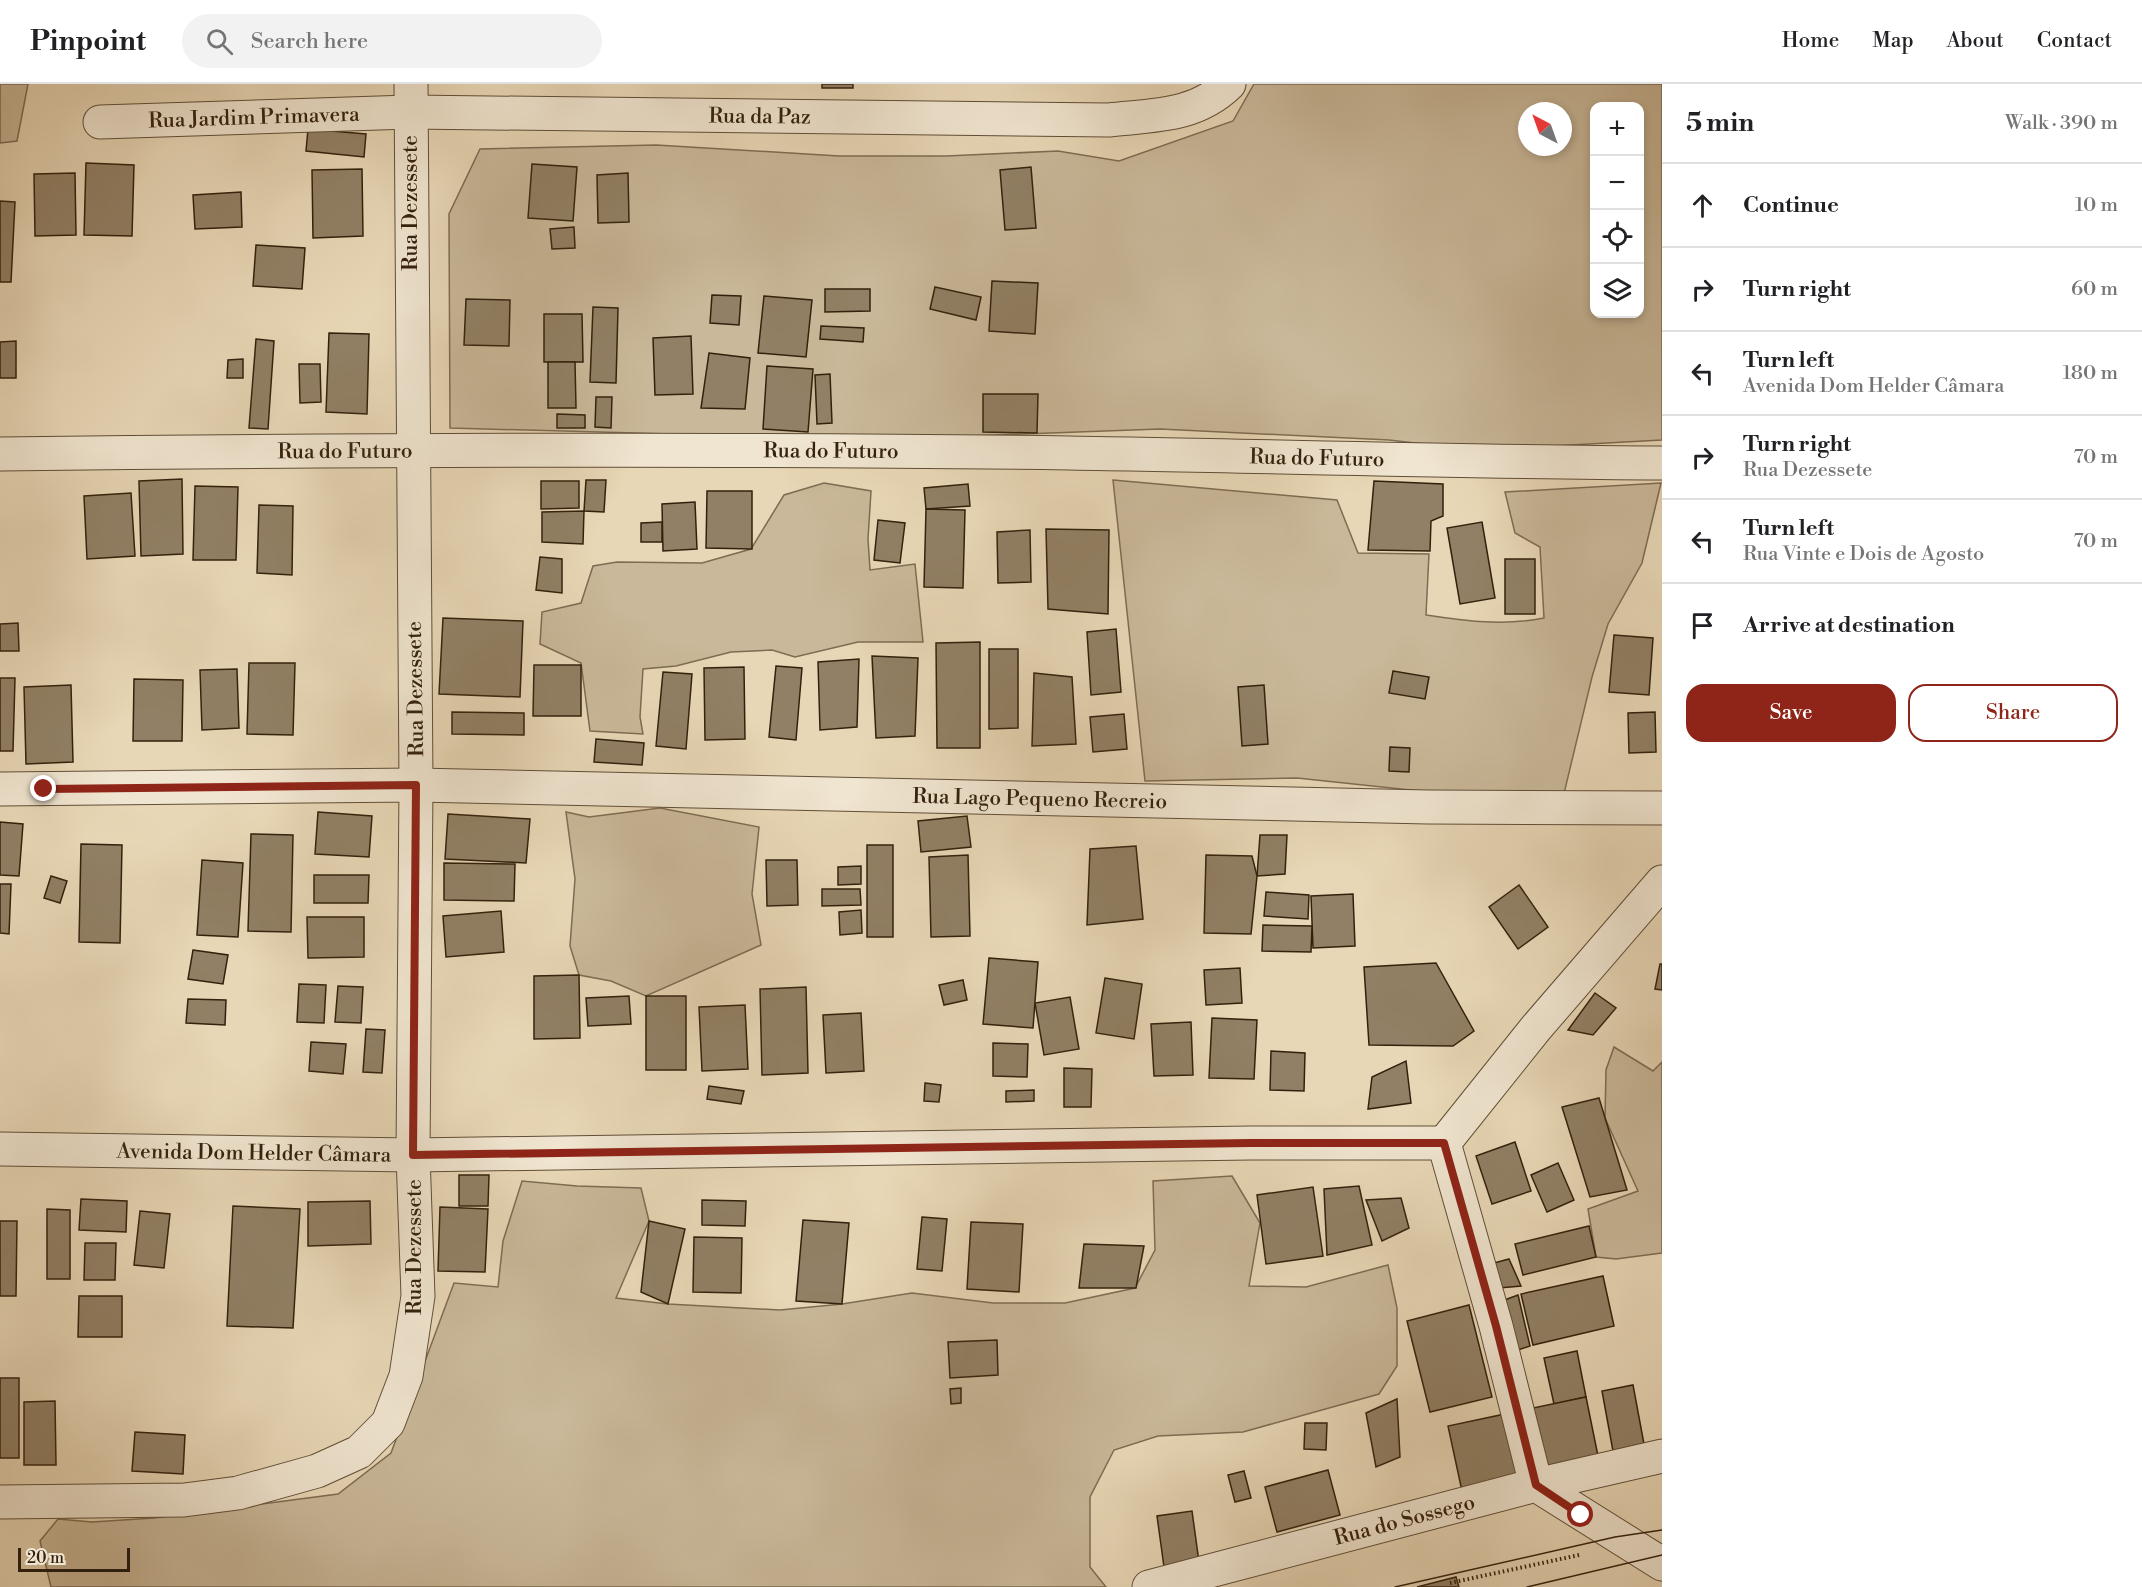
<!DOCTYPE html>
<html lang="en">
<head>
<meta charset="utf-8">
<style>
  :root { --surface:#fff; --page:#f2f2f2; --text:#202124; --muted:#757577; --line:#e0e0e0; --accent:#8f2418 }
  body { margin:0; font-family:"Libre Bodoni",serif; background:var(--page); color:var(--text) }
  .controls { position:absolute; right:18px; top:18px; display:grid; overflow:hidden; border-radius:12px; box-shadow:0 3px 9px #0003 }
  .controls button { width:54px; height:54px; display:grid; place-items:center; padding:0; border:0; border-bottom:2px solid var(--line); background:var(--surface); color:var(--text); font:30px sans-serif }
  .compass { position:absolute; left:1518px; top:18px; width:54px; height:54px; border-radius:50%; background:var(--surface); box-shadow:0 3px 9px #0003; rotate:319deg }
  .scale { position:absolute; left:18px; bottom:15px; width:112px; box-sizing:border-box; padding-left:6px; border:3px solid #33210d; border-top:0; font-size:16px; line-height:21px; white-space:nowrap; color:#33210d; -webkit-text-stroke:4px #f0e5d0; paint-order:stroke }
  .stop { position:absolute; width:18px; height:18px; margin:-14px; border:4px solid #8f2418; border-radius:50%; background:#fff }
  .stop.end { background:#8f2418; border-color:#fff; box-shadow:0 2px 6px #0008 }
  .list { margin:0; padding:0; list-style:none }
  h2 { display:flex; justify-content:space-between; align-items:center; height:78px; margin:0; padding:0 24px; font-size:26px }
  h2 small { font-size:20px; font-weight:400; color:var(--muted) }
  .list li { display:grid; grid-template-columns:39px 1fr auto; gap:18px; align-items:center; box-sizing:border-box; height:84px; padding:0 24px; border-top:2px solid var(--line) }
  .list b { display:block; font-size:22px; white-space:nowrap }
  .list p { margin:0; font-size:20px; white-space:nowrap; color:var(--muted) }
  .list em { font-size:20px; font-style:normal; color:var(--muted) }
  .actions { display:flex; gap:12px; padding:18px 24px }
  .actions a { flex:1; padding:14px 0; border:2px solid var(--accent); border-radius:18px; text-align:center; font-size:21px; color:var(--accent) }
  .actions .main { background:var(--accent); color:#fff }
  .icon { flex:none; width:33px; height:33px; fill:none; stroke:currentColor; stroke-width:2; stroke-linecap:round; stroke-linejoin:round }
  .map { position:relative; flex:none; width:1662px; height:1503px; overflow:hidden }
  header { display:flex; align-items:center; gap:36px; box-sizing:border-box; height:84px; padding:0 30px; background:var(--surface); border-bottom:2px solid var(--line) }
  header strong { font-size:28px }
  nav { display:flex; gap:33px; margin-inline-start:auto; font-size:21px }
  .search { width:420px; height:54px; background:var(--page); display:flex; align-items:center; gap:15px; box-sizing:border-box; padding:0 21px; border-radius:33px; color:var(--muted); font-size:22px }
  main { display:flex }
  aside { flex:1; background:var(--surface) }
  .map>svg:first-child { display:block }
  .green { fill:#c9b899; stroke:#7e6c53; stroke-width:1.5; fill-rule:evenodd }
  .building { fill:#918065; stroke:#33210d; stroke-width:1.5 }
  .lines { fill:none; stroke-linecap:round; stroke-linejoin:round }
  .street-casing { stroke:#604e37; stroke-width:35 }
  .path { stroke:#33210d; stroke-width:4; stroke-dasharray:1.5 3; stroke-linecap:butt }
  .street { stroke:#f0e5d0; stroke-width:33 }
  .tram { stroke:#33210d; stroke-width:1.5 }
  .route { stroke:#8f2418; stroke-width:8 }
  .labels { text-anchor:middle; stroke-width:6; stroke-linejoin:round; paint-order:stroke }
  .street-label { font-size:21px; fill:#33210d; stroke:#f0e5d0 }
</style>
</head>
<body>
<header>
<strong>Pinpoint</strong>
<div class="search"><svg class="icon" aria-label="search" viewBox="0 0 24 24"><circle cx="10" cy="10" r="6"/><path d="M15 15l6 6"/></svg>Search here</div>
<nav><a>Home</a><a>Map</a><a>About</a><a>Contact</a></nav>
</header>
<main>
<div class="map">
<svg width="1662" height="1503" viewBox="0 0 1662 1503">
  <rect width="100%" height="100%" fill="#e8d7b6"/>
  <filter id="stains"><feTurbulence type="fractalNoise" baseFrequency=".00333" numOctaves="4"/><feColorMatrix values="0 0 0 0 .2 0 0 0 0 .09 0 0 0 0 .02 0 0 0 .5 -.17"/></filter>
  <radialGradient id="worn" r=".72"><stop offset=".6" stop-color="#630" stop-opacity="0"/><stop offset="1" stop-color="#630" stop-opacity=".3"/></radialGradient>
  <!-- green -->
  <g class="green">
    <polygon points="0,0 28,0 17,57 0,59"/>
    <path d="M 1254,0 L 1662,0 L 1662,356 L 1477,366 L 1389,356 L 1160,345 L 940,353 L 819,354 L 450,344 L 449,130 L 480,65 L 656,61 L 839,72 L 946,72 L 1058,67 L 1119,77 L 1233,37 ZM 1594,22 L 1640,22 L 1640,230 L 1594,230 ZM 1527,27 L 1563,27 L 1563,63 L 1527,63 Z"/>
    <path d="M 1113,396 L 1337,416 L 1358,469 L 1429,470 L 1426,531 C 1465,537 1505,542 1544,534 L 1540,463 L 1515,449 L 1505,408 L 1661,399 L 1642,479 L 1608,540 L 1592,593 L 1561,722 L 1297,694 L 1145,697 Z"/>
    <polygon points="824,399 871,407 868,455 870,486 915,480 923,558 858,558 795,573 772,566 731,568 676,582 643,585 640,633 643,650 590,647 581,579 540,560 542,528 581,519 593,482 617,478 702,479 751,465 784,411"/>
    <polygon points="660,724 759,743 752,810 761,861 646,912 611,897 579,891 570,862 575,795 566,728 589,733"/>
    <polygon points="1614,963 1653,987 1662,978 1662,1169 1616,1175 1596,1173 1588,1125 1638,1107 1605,1034 1606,986"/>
    <polygon points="1232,1092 1260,1139 1249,1202 1306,1203 1388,1181 1397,1224 1397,1282 1379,1310 1243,1348 1158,1352 1114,1366 1090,1413 1090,1483 1106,1503 51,1503 40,1457 58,1435 92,1438 154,1434 338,1410 391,1369 454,1199 498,1203 503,1157 522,1097 577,1102 641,1104 649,1137 616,1214 668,1220 780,1226 842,1220 912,1209 993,1219 1065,1219 1135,1204 1155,1166 1153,1097"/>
  </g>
  <!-- building -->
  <g class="building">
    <rect x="822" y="0" width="31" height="4"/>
    <polygon points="308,45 366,50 364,73 306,67"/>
    <polygon points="86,79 134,81 132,152 84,151"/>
    <polygon points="532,80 577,83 573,137 528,134"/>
    <polygon points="1031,83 1036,144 1005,146 1000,86"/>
    <polygon points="362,85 363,152 313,154 312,86"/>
    <polygon points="75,89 76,151 35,152 34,90"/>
    <polygon points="628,89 629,138 598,139 597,91"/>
    <polygon points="241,108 242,143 195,145 193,111"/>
    <polygon points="0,117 15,118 11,198 0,198"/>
    <polygon points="574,143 575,164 552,165 550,145"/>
    <polygon points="256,161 305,164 302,205 253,202"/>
    <polygon points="992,197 1038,199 1035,250 989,247"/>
    <polygon points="935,203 981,213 976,236 930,225"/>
    <polygon points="825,205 870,205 870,227 825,228"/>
    <polygon points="712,211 741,212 739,241 710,239"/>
    <polygon points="764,212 812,216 806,273 758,269"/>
    <polygon points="466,215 510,216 509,262 464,261"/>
    <polygon points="593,223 618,224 616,299 590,298"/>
    <polygon points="544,230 582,230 583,278 544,278"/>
    <polygon points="821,242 864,244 863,258 820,255"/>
    <polygon points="329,249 369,250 367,330 326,328"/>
    <polygon points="691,252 693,310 655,311 653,254"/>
    <polygon points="256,255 274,257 268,345 249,344"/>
    <polygon points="16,257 16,294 0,294 0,258"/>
    <polygon points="709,269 750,274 745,325 701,324"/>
    <polygon points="243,275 243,294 227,294 228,276"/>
    <polygon points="548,278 575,278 576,324 548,324"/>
    <polygon points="299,280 320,280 321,318 300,319"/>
    <polygon points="767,282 813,285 808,348 763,345"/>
    <polygon points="830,290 832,339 817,340 815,291"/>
    <polygon points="983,310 1038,310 1037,349 983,348"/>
    <polygon points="596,313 612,313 611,344 595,343"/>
    <polygon points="557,330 585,331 585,344 557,344"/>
    <polygon points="182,395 183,470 141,472 139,397"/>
    <polygon points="586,396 606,396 604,428 584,427"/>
    <polygon points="541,397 579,397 579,424 541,425"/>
    <polygon points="1374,397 1443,400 1443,432 1431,437 1430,467 1368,466"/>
    <polygon points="968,400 970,422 926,425 924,404"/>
    <polygon points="195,402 238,403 236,476 193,476"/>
    <polygon points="707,407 752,407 752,465 706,464"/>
    <polygon points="131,409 135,472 87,475 84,412"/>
    <polygon points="695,418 697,465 663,467 662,420"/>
    <polygon points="259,421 293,422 292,491 257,489"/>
    <polygon points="926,425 965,426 963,504 924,503"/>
    <polygon points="584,427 583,460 542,458 542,428"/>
    <polygon points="878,436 905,439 900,479 874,476"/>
    <polygon points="662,438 662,458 641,458 641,439"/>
    <polygon points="1482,438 1495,514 1460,520 1447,444"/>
    <polygon points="1046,445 1109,446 1108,530 1048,525"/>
    <polygon points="1030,446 1031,498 998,499 997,448"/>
    <polygon points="540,473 562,475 562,509 536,506"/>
    <rect x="1505" y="475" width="30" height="55"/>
    <polygon points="443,534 523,537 520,613 439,610"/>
    <polygon points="18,539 19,567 0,567 0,540"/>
    <polygon points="1116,545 1121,608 1091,611 1087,548"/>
    <polygon points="1614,551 1653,554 1649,611 1609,608"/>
    <polygon points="980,558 980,664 937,664 936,559"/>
    <polygon points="989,565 1018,565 1018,644 989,645"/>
    <polygon points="872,572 918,574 915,652 876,654"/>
    <polygon points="859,575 857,643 820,646 818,578"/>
    <polygon points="249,579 295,579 293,651 247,650"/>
    <polygon points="534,581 581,581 581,632 533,632"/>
    <polygon points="776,582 802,584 796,656 769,653"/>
    <polygon points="744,583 745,655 705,656 704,584"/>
    <polygon points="237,585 239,644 202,646 200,586"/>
    <polygon points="1393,587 1429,593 1425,615 1389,609"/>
    <polygon points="663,588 692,590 686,665 656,662"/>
    <polygon points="1034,589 1072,593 1076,660 1032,662"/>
    <polygon points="0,594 15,594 13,667 0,667"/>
    <polygon points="134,595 183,596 182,657 133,657"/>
    <polygon points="71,601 73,678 26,680 24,603"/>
    <polygon points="1264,601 1268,660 1242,662 1238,603"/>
    <polygon points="452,628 524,629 524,651 452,650"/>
    <polygon points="1655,628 1656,668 1629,669 1628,629"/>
    <polygon points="1124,630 1127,665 1093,668 1090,633"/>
    <polygon points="596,655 644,659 642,681 594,678"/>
    <polygon points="1390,663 1410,664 1409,688 1389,687"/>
    <polygon points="318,728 372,732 369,773 315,770"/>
    <polygon points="448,730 530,735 526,779 445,775"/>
    <polygon points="967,732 971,763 921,768 918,737"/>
    <polygon points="0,738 23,740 19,792 0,791"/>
    <polygon points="251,750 293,751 291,848 248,847"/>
    <polygon points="1260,751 1287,751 1285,790 1257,792"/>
    <polygon points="81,760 122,761 120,859 79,858"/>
    <rect x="867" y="761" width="26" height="92"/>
    <polygon points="1136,762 1143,835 1087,841 1090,765"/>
    <polygon points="968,771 970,852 931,853 929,773"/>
    <polygon points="1206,771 1252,772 1257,792 1251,850 1204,849"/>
    <polygon points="202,776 243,779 238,853 197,851"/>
    <polygon points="766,776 797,776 798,821 767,822"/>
    <polygon points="444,779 515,780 514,817 444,816"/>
    <polygon points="861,782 861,800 838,801 838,783"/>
    <polygon points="314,791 369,791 368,819 314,819"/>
    <polygon points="51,792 67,797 60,819 44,814"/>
    <polygon points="0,800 11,800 9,850 0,849"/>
    <polygon points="1519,801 1548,843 1518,865 1489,823"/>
    <polygon points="822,805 860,805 861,821 822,822"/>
    <polygon points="1266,808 1309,811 1308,835 1264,832"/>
    <polygon points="1353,810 1355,862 1313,864 1311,812"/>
    <polygon points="861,826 862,849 840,851 839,828"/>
    <polygon points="501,827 504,868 446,873 443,832"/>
    <polygon points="307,833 364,833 364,873 308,874"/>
    <polygon points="1263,841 1312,842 1311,868 1262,867"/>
    <polygon points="193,866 228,871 223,900 188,895"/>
    <polygon points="989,874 1038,878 1033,944 983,940"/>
    <polygon points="1436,879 1474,947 1453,962 1369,961 1364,883"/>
    <polygon points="1660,880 1662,880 1662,906 1655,905"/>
    <polygon points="1240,884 1242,919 1206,921 1204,886"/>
    <polygon points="579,891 580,954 534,955 534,892"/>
    <polygon points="1105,894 1142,900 1134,955 1096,949"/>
    <polygon points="963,896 967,916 944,921 939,901"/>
    <polygon points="299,900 326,901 324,939 297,938"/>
    <polygon points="338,902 363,903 361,939 335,938"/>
    <polygon points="806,903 808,989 762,991 760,905"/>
    <polygon points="1595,909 1616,924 1593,951 1568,946"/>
    <polygon points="629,912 631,940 588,942 586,914"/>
    <rect x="646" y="912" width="40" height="74"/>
    <polygon points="1070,913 1079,965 1044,971 1035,919"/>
    <polygon points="188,915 226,916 225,941 186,939"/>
    <polygon points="745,921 748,985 702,987 699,923"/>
    <polygon points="861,929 864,987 826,989 823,931"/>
    <polygon points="1212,934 1257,936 1254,995 1209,994"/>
    <polygon points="1191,938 1193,991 1154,992 1151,940"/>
    <polygon points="366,945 385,946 382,989 363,988"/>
    <polygon points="311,958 346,960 343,990 309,987"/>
    <polygon points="993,959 1028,960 1027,993 993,992"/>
    <polygon points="1271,967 1305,969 1304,1007 1270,1006"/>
    <polygon points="1406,977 1411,1019 1368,1025 1372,993"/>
    <polygon points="1064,984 1092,985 1091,1023 1064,1023"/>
    <polygon points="925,999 941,1001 939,1018 924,1017"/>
    <polygon points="709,1002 744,1007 741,1020 707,1015"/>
    <polygon points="1034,1006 1034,1017 1006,1018 1006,1007"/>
    <polygon points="1599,1014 1627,1106 1590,1113 1562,1023"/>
    <polygon points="1515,1058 1531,1107 1492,1120 1476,1072"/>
    <polygon points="1558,1079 1574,1116 1547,1128 1531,1091"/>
    <polygon points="459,1091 489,1091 488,1122 459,1122"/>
    <polygon points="1359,1102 1372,1161 1327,1171 1324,1105"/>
    <polygon points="1313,1103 1323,1172 1266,1180 1257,1111"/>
    <polygon points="1401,1114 1409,1144 1382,1157 1366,1116"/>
    <polygon points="81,1115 127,1117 126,1148 79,1146"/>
    <polygon points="702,1116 746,1117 745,1142 702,1141"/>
    <polygon points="370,1117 371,1160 308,1162 308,1118"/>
    <polygon points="233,1122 300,1125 293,1244 227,1242"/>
    <polygon points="440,1123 488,1125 485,1188 438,1187"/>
    <polygon points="47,1125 70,1126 70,1195 47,1195"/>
    <polygon points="140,1127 170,1130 164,1184 134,1181"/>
    <polygon points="922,1133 947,1135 942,1187 917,1185"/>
    <polygon points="803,1136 849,1139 842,1220 796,1217"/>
    <polygon points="0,1137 17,1137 16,1212 0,1212"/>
    <polygon points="649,1137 685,1145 668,1220 641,1208"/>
    <polygon points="971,1138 1023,1140 1019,1208 967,1205"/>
    <polygon points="1589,1142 1596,1173 1523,1191 1515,1160"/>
    <polygon points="694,1153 742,1154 741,1209 693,1208"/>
    <polygon points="85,1159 116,1159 115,1196 84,1196"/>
    <polygon points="1084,1160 1144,1162 1136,1204 1079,1204"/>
    <polygon points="1509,1175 1521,1202 1499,1204 1494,1179"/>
    <polygon points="1603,1192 1614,1242 1533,1261 1521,1210"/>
    <polygon points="1518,1211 1530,1262 1515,1267 1499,1218"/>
    <polygon points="79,1212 122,1212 122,1253 78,1253"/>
    <polygon points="1469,1221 1492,1313 1430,1328 1407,1237"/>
    <polygon points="997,1256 998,1291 950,1294 948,1258"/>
    <polygon points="1577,1267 1586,1313 1554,1320 1544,1274"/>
    <rect x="0" y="1294" width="19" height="80"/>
    <polygon points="1633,1301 1644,1360 1613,1367 1602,1307"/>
    <polygon points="961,1304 961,1319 951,1320 950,1305"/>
    <polygon points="1586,1313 1598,1372 1545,1383 1533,1324"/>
    <polygon points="1397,1315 1400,1373 1376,1383 1366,1329"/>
    <polygon points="55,1317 56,1381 24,1381 24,1318"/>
    <polygon points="1505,1330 1518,1394 1462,1407 1448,1342"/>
    <polygon points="1305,1339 1327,1339 1326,1366 1304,1365"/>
    <polygon points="135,1348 185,1351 183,1390 132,1387"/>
    <polygon points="1328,1386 1340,1431 1277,1448 1265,1403"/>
    <polygon points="1244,1387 1251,1414 1235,1418 1228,1391"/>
    <polygon points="1192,1427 1199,1478 1164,1483 1157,1432"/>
    <polygon points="1456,1493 1459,1503 1417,1503"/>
  </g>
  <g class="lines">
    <!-- street casing -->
    <g class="street-casing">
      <g id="street">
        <path id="s1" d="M 100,38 L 410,28 L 1109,36 C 1154,31 1195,33 1229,0"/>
        <path id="s2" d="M 0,370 C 356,366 713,364 1069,369 C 1267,372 1464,378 1662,379"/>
        <path id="s3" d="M 0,705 L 416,701 L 1428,723 L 1662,724"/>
        <polyline points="1444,1059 1496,1242 1536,1401"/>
        <polyline points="1444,1059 1536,944 1662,798"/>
        <path id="s4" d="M 0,1065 L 413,1071 L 1251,1059 L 1444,1059"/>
        <polyline points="1536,1401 1662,1480"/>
        <polyline points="0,1418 184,1416 238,1409 317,1387 359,1368 388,1339 406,1292 418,1212 413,1071 416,701 411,0"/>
        <path id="s5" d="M 1149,1503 L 1536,1401 L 1662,1372"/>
      </g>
    </g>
    <!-- path -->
    <polyline class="path" points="1450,1499 1579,1471"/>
    <!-- street -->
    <use href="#street" class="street"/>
    <!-- tram -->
    <g class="tram">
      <polyline points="1395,1503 1615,1453 1662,1446"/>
      <polyline points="1527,1503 1662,1471"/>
    </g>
  </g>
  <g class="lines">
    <!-- route -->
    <polyline class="route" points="44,705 416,701 413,1071 1251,1059 1444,1059 1496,1242 1536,1401 1581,1431"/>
  </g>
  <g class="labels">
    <!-- street labels -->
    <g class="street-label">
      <text dy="7" stroke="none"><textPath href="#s1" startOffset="660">Rua da Paz</textPath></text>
      <text dy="7" stroke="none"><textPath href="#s1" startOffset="154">Rua Jardim Primavera</textPath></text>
      <text transform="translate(410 119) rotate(-90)" y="7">Rua Dezessete</text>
      <text dy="7" stroke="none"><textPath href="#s2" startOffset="345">Rua do Futuro</textPath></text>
      <text dy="7" stroke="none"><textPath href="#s2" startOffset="831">Rua do Futuro</textPath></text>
      <text dy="7" stroke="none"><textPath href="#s2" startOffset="1317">Rua do Futuro</textPath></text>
      <text transform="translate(415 605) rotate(-91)" y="7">Rua Dezessete</text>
      <text dy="7" stroke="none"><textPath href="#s3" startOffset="1040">Rua Lago Pequeno Recreio</textPath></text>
      <text dy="7" stroke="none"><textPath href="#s4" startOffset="254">Avenida Dom Helder Câmara</textPath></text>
      <text transform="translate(414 1163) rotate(-90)" y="7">Rua Dezessete</text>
      <text dy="7" stroke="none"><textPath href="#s5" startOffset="264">Rua do Sossego</textPath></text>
    </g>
  </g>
  <rect width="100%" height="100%" filter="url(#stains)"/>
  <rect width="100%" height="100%" fill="url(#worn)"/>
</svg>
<div class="controls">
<button>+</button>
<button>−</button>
<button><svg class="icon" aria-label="locate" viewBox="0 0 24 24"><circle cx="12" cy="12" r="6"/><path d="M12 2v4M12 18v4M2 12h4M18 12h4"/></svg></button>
<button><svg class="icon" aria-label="layers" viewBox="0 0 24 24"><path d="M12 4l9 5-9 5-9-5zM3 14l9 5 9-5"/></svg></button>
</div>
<svg class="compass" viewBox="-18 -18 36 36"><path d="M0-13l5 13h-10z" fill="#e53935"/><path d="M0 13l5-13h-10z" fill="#757577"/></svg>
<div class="scale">20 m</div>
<div class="stop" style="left:1581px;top:1431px"></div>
<div class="stop end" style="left:44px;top:705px"></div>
</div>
<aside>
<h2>5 min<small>Walk · 390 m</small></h2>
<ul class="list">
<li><svg class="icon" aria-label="ahead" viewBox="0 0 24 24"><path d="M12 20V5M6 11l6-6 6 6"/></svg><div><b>Continue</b></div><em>10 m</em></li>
<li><svg class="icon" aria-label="right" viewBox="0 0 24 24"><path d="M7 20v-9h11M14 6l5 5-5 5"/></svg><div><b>Turn right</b></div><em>60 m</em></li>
<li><svg class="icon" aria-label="left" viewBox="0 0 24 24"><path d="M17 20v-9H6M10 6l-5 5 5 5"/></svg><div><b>Turn left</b><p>Avenida Dom Helder Câmara</p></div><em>180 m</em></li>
<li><svg class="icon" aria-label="right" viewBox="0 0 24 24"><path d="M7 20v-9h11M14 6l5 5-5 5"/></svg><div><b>Turn right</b><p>Rua Dezessete</p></div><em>70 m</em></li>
<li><svg class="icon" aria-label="left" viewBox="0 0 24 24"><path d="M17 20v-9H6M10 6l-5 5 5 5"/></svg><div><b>Turn left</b><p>Rua Vinte e Dois de Agosto</p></div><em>70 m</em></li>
<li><svg class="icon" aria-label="arrive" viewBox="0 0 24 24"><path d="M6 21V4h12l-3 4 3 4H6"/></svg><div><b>Arrive at destination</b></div></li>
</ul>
<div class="actions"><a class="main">Save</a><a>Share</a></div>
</aside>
</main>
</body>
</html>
